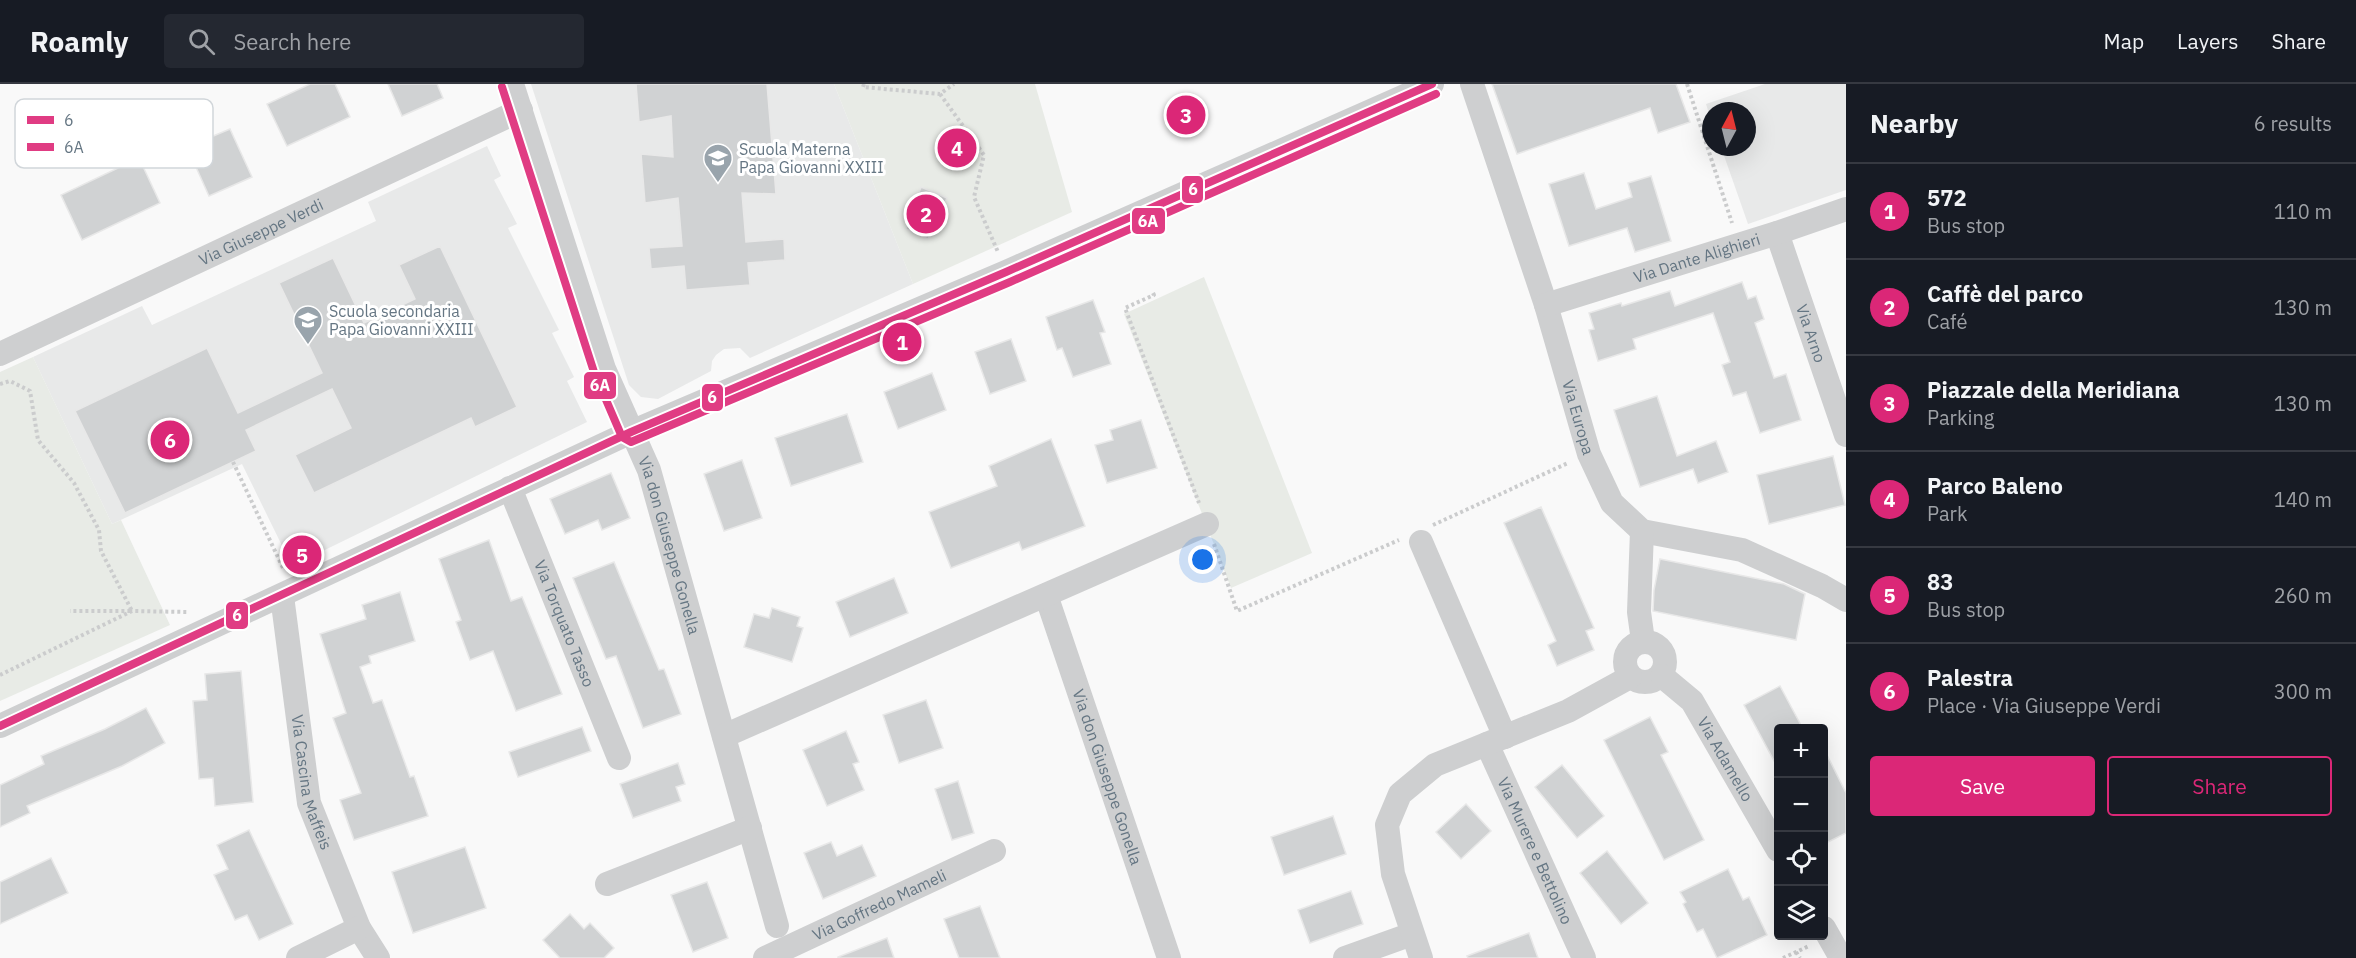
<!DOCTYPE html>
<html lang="en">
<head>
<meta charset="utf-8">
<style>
  :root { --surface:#171b24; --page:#242831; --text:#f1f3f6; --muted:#9ea1a6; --line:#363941; --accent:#db2777 }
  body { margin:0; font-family:"IBM Plex Sans",sans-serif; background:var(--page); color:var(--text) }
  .controls { position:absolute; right:18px; bottom:18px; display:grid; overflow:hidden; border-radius:6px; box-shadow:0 6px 24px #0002 }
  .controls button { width:54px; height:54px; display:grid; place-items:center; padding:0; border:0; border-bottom:2px solid var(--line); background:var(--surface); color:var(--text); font:30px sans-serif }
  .compass { position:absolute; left:1702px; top:18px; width:54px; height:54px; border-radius:50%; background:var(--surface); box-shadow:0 6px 24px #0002; rotate:7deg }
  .you { position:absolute; left:1203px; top:476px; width:21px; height:21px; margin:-15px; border:4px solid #fff; border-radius:50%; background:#1a73e8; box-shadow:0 0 0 9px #1a73e833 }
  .badge { display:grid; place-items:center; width:39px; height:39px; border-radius:50%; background:var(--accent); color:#fff; font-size:20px; font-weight:700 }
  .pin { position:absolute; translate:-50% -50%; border:3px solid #fff; box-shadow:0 2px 6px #0006 }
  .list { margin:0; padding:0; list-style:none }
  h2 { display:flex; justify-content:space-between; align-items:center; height:78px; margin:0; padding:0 24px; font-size:26px }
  h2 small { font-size:20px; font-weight:400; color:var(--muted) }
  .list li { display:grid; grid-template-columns:39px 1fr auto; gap:18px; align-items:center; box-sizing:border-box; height:96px; padding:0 24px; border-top:2px solid var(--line) }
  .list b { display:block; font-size:22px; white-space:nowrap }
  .list p { margin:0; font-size:20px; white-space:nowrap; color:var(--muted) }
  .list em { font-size:20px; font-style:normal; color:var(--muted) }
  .actions { display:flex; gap:12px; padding:18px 24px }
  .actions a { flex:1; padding:14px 0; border:2px solid var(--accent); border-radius:6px; text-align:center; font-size:21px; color:var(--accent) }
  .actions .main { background:var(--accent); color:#fff }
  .icon { flex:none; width:33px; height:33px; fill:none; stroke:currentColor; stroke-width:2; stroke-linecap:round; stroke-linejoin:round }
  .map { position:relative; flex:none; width:1846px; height:874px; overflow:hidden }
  header { display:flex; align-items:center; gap:36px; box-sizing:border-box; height:84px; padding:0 30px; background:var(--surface); border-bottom:2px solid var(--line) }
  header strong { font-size:28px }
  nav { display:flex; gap:33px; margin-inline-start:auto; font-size:21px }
  .search { width:420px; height:54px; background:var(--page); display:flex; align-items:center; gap:15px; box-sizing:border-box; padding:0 21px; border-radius:6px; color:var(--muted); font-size:22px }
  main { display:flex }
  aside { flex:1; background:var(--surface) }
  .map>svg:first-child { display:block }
  .built { fill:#e8e9e9 }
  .green { fill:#e8ebe6 }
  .building { fill:#d0d2d3; stroke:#e8e8e8; stroke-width:1.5 }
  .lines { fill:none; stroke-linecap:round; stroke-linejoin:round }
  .path { stroke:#cbcccd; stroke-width:4; stroke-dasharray:3 3; stroke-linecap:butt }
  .minor { stroke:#cecfd0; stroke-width:24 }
  .bus-1-casing { stroke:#fff; stroke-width:12 }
  .bus-2-casing { stroke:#fff; stroke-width:12 }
  .bus-1 { stroke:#e03c83; stroke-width:8 }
  .bus-2 { stroke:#e03c83; stroke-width:8 }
  .labels { text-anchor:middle; stroke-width:6; stroke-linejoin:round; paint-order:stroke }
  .poi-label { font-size:16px; fill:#657683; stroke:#fff; text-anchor:start }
  .street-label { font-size:16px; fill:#657683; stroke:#fff }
  .key { fill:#fff; stroke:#d1d6da; stroke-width:1.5 }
  .key-label { font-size:16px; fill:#657683 }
  .line-badge { stroke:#fff; stroke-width:2 }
  .badge-label { font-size:16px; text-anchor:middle; font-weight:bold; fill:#fff }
</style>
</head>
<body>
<header>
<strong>Roamly</strong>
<div class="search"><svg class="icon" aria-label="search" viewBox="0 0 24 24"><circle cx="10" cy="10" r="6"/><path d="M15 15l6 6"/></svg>Search here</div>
<nav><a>Map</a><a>Layers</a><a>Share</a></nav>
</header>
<main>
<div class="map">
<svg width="1846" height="874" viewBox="0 0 1846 874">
  <rect width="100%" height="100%" fill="#f9f9f9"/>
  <!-- built -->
  <g class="built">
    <polygon points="531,0 834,0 913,200 750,274 740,264 724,265 716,271 712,277 711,287 658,315 641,313 629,301"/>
    <polygon points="1765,0 1846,0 1846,106 1748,140 1721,63 1747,63 1747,27 1711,27 1711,36 1706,20"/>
    <polygon points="487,62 501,92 494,96 517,140 508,144 559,246 552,249 574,293 567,297 587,338 292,482 242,380 112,440 33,273 142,222 152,241 376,137 368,118"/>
  </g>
  <!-- green -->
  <g class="green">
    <polygon points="834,0 1035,0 1072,128 913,200"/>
    <polygon points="1204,193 1312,469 1231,504 1124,230"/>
    <polygon points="33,273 112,440 121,436 170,541 0,617 0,288"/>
  </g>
  <!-- building -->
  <g class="building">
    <polygon points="310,0 335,0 350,33 287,62 267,20"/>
    <polygon points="388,0 437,0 443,14 402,32"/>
    <polygon points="636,0 767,0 776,110 742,109 746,158 784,155 785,176 748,179 750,201 686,206 684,182 651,185 649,164 682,162 678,114 645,119 641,70 673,73 671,32 639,38"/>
    <polygon points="1492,0 1676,0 1690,38 1658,49 1650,24 1517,70"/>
    <polygon points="230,45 252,93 209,112 187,63"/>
    <polygon points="139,74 160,119 82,156 61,111"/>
    <polygon points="1584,89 1596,125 1632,113 1628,99 1651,92 1671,157 1635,168 1627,144 1569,162 1549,100"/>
    <polygon points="921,103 947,114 928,155 906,145"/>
    <polygon points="440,162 517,323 475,343 471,334 314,409 295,371 351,344 332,305 246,346 256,367 125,429 75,327 207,264 238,329 322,289 279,199 333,174 364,239 415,215 399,181"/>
    <polygon points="1742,198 1748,215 1756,212 1764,235 1755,239 1774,294 1786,290 1801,336 1760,349 1746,308 1733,312 1722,281 1730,278 1713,229 1633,255 1636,265 1598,277 1589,246 1594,245 1589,229 1621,219 1622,222 1670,207 1675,222"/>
    <polygon points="1093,216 1105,248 1100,249 1111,280 1073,293 1062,264 1057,266 1046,233"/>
    <polygon points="1011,255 1026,297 990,310 975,268"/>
    <polygon points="932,289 946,326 898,345 884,308"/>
    <polygon points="1657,312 1677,372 1716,357 1728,388 1698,399 1693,385 1640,403 1614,326"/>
    <polygon points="847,330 863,378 791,402 775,354"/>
    <polygon points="1141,336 1157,384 1107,399 1095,361 1113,356 1110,346"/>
    <polygon points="1051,355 1085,442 1022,466 1019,458 951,484 929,428 997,402 989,382"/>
    <polygon points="1833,372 1845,421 1769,440 1757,391"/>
    <polygon points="742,376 762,434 724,447 704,390"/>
    <polygon points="611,389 630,434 602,446 598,436 565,450 550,415"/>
    <polygon points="1541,423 1594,544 1586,547 1594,566 1557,582 1548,561 1556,557 1504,439"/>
    <polygon points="489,456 511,517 522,513 562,610 516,627 493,567 470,576 456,538 461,536 439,475"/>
    <polygon points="1660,475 1784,500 1805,510 1796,556 1653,527 1654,506"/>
    <polygon points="614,478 659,586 664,585 681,630 643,644 616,572 606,575 573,494"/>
    <polygon points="894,494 908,529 850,553 836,518"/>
    <polygon points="400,508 415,557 369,572 371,579 360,583 373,619 382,616 410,693 414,692 428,732 354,756 340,716 361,709 333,634 346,629 320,550 366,535 362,521"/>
    <polygon points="772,524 800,533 797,542 803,544 792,578 744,563 754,530 769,534"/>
    <polygon points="241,587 253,718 215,722 213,694 199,695 193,617 207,616 205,590"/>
    <polygon points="1780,602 1803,645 1779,645 1779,686 1744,621"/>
    <polygon points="926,616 943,664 899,679 883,631"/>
    <polygon points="146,624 165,659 122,682 27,722 30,729 0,743 0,701 44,680 41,672 105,645"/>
    <polygon points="1650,633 1668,668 1661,671 1704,756 1664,776 1604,656"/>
    <polygon points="582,643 591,667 518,693 509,668"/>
    <polygon points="846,647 859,678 853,680 864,706 827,722 803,666"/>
    <polygon points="1824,665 1846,709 1846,749 1824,760"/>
    <polygon points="678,679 685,700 676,703 681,717 633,734 620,700"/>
    <polygon points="1562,681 1604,732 1577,754 1535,703"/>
    <polygon points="958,697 974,749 952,756 935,705"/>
    <polygon points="1466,720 1491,747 1461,775 1436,748"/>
    <polygon points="1333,732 1346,770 1284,791 1271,753"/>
    <polygon points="249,746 293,840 259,856 247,831 235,836 214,791 228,785 217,761"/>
    <polygon points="831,758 837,772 862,761 876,792 823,815 804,769"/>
    <polygon points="465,763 486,824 413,849 392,788"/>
    <polygon points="1607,767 1648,819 1621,840 1580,789"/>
    <polygon points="51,774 68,809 0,840 0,798"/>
    <polygon points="1728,785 1743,816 1749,813 1767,851 1717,874 1703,845 1697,848 1683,820 1686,818 1680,808"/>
    <polygon points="707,798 728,854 693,868 671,811"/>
    <polygon points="1351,807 1363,840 1310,859 1298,826"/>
    <polygon points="980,822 1000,874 959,874 944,835"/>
    <polygon points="570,830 584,845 590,839 614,864 604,874 560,874 543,856"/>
    <polygon points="1529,849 1538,874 1468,874 1467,872"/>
    <polygon points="887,854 894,874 838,874 838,873"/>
  </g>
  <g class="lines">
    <!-- path -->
    <g class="path">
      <polyline points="864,0 863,3 940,10 954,0"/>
      <polyline points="1687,0 1732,139"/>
      <polyline points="940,10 984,71 974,113 998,168"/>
      <polyline points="1153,209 1154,211 1125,224 1199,419"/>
      <polyline points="0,300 10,297 30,307 38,356 74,399 99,446 101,467 132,527 70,527"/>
      <polyline points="233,378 283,484"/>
      <polyline points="1433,441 1568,379"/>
      <polyline points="1214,460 1237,527 1399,456"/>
      <polyline points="0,591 132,527 188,528"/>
      <polyline points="1796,868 1800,874"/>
      <polyline points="1783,874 1809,862"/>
    </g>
    <!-- minor -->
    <g class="minor">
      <path id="s1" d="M 512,0 L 604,285 L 649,386 L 777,842"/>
      <path id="s2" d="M 1472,0 L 1546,221 L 1589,370 L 1612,419 L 1642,447 L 1742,466 L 1822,502 L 1846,516"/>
      <path id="s3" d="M 1777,149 L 1846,351"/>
      <path id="s4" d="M 1546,221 L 1777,149 L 1846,125"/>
      <path id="s5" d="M 0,270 L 521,26"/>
      <path id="s6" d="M 510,404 L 619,674"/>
      <polyline points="1642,447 1639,528 1643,557"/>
      <polyline points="1421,458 1505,653"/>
      <path id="s7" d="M 1046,511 L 1169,874"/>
      <path id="s8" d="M 282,512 L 309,719 L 359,844 L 378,874"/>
      <circle cx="1645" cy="578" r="20"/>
      <path id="s9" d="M 1662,592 L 1692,617 L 1778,766"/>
      <polyline points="0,642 631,348 1006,188 1432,0"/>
      <polyline points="724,652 1207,440"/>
      <path id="s10" d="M 1487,660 L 1584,874"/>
      <polyline points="607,800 750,744"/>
      <polyline points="1824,844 1841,874"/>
      <polyline points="298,874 359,844"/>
      <path id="s11" d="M 765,874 L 994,767"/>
      <polyline points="1345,874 1412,850"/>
      <polyline points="1421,874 1393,790 1387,741 1400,710 1435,681 1568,627 1630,593"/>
    </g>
    <!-- bus-1 casing -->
    <g class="bus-1-casing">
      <polyline id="bus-1" points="0,642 631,348 1006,188 1432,0"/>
    </g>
    <!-- bus-2 casing -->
    <g class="bus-2-casing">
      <polyline id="bus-2" points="502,3 594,288 622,353 631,358 1010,198 1436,10"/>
    </g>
    <!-- bus-1 -->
    <use href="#bus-1" class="bus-1"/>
    <!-- bus-2 -->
    <use href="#bus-2" class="bus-2"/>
  </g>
  <!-- icons -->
  <defs>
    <g id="school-pin" transform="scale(1.5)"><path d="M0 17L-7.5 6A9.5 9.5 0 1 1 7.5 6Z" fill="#99a4ac" stroke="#fff"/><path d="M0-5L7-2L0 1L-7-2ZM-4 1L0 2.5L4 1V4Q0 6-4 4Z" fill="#fff"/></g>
  </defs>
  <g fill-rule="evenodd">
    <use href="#school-pin" x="718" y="74"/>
    <use href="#school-pin" x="308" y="236"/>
  </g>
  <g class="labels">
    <!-- poi labels -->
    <g class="poi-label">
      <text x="739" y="71">Scuola Materna<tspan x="739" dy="18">Papa Giovanni XXIII</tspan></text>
      <text x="329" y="233">Scuola secondaria<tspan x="329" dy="18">Papa Giovanni XXIII</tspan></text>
    </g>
    <!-- street labels -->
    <g class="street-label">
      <text dy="6" stroke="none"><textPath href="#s5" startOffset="288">Via Giuseppe Verdi</textPath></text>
      <text dy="6" stroke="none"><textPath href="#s4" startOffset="158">Via Dante Alighieri</textPath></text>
      <text dy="6" stroke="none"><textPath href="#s3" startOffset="106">Via Arno</textPath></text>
      <text dy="6" stroke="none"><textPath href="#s2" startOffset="350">Via Europa</textPath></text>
      <text dy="6" stroke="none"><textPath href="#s1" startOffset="488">Via don Giuseppe Gonella</textPath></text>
      <text dy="6" stroke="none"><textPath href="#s6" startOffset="146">Via Torquato Tasso</textPath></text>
      <text dy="6" stroke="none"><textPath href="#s9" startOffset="106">Via Adamello</textPath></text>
      <text dy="6" stroke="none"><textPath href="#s7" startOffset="192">Via don Giuseppe Gonella</textPath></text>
      <text dy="6" stroke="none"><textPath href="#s8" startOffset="189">Via Cascina Maffeis</textPath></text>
      <text dy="6" stroke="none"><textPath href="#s10" startOffset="117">Via Murere e Bettolino</textPath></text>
      <text dy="6" stroke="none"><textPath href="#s11" startOffset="126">Via Goffredo Mameli</textPath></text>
    </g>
  </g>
  <!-- legend -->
  <rect x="15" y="15" width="198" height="69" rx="9" class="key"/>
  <rect x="27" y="32" width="27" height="8" fill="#e03c83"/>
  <rect x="27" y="59" width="27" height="8" fill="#e03c83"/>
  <g class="key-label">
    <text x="64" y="42">6</text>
    <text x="64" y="69">6A</text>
  </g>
  <g class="line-badge">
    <rect x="1181" y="91" width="23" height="29" rx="6" fill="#e03c83"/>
    <rect x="1131" y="123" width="35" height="28" rx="6" fill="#e03c83"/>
    <rect x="583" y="287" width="34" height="29" rx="6" fill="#e03c83"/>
    <rect x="701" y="299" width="23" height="29" rx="6" fill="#e03c83"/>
    <rect x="225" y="517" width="24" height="29" rx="6" fill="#e03c83"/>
  </g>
  <g class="badge-label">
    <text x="1193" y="111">6</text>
    <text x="1148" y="143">6A</text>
    <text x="600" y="307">6A</text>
    <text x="712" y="319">6</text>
    <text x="237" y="537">6</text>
  </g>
</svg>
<div class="controls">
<button>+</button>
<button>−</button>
<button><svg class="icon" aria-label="locate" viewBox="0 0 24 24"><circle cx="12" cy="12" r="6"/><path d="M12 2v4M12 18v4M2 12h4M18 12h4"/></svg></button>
<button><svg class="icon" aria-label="layers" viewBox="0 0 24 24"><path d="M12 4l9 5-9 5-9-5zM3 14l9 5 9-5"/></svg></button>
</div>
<svg class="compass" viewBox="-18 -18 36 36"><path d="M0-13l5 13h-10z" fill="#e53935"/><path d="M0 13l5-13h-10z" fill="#9ea1a6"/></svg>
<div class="you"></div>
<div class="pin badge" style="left:902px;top:258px">1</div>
<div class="pin badge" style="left:926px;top:130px">2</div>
<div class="pin badge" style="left:1186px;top:31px">3</div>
<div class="pin badge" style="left:957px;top:64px">4</div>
<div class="pin badge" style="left:302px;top:471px">5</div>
<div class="pin badge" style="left:170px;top:356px">6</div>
</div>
<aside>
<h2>Nearby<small>6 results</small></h2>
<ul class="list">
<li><span class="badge">1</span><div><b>572</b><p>Bus stop</p></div><em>110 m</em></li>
<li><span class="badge">2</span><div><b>Caffè del parco</b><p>Café</p></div><em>130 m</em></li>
<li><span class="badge">3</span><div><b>Piazzale della Meridiana</b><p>Parking</p></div><em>130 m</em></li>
<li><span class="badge">4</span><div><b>Parco Baleno</b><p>Park</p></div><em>140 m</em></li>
<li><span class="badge">5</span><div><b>83</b><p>Bus stop</p></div><em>260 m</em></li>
<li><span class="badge">6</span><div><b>Palestra</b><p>Place · Via Giuseppe Verdi</p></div><em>300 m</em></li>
</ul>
<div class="actions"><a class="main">Save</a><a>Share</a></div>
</aside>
</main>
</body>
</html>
